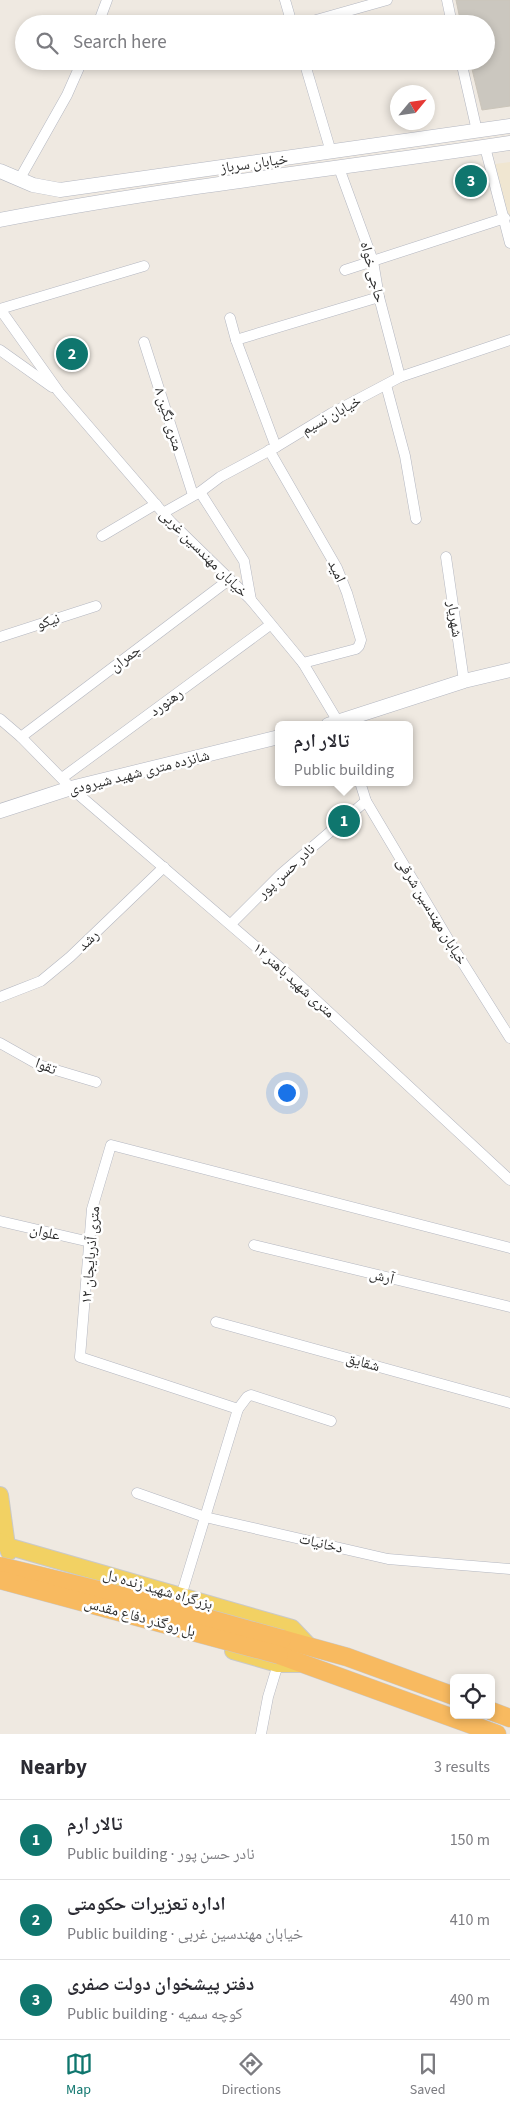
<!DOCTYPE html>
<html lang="en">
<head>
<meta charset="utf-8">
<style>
  :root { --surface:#fff; --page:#f2f2f3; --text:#2b2b33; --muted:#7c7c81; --line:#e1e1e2; --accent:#0f766e }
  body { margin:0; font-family:"Source Sans 3","Noto Naskh Arabic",sans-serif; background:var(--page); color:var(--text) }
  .controls { position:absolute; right:15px; bottom:15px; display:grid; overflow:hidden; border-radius:8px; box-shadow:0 2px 8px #0003 }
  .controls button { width:45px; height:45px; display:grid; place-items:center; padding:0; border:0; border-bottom:1px solid var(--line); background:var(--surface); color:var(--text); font:25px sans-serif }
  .compass { position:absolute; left:390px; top:85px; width:45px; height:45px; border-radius:50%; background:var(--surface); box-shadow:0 2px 8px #0003; rotate:61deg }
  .you { position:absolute; left:286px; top:1092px; width:18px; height:18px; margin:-12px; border:4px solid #fff; border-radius:50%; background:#1a73e8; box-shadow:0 0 0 8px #1a73e833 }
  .badge { display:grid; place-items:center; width:32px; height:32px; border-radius:50%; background:var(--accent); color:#fff; font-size:16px; font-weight:700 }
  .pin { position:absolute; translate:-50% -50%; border:2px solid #fff; box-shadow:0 1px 5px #0006 }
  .popup { position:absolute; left:275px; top:721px; width:138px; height:65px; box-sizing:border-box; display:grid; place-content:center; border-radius:8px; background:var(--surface); filter:drop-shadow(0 1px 4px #0005); font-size:16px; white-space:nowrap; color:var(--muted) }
  .popup b { font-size:19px; color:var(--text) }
  .popup::after { content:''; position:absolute; left:50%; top:100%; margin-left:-10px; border:10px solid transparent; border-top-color:var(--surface) }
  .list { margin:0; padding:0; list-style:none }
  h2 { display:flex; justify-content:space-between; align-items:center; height:65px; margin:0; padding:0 20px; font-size:21px }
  h2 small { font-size:16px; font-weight:400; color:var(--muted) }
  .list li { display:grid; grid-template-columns:32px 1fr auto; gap:15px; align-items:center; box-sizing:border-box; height:80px; padding:0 20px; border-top:1px solid var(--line) }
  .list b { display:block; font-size:19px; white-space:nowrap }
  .list p { margin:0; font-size:16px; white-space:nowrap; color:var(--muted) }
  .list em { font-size:16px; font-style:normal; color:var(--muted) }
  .icon { flex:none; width:28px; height:28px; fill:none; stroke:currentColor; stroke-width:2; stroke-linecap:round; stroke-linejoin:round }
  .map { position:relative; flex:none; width:510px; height:1734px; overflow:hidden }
  .search { position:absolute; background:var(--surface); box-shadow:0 2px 8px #0003; left:15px; right:15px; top:15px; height:55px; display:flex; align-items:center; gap:12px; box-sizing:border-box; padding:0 18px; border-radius:28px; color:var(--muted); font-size:19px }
  .sheet { height:305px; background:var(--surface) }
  nav { display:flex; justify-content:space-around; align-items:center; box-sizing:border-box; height:70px; border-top:1px solid var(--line); background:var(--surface); font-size:14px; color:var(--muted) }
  nav a { display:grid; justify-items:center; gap:2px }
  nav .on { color:var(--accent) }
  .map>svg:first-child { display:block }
  .education { fill:#f0e6d1 }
  .building { fill:#cbc7bf; stroke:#cbc5ba }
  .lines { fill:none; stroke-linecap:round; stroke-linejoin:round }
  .minor-casing { stroke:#b4b7c1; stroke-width:11 }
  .secondary-casing { stroke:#b4b7c1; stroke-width:15 }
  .primary-casing { stroke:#c9c9c9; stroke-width:18 }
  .trunk-casing { stroke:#c9c9c9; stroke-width:19 }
  .minor { stroke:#fff; stroke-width:10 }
  .secondary { stroke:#fff; stroke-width:14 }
  .primary { stroke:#f2d163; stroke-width:16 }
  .trunk { stroke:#f8ba60; stroke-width:18 }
  .trunk-bridge-casing { stroke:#c9c9c9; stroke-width:19; stroke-linecap:butt }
  .trunk-bridge { stroke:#f8ba60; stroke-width:18 }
  .labels { text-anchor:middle; stroke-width:5; stroke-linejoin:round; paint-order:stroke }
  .street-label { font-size:15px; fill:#2e2e2e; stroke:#fff }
</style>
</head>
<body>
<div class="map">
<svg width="510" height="1734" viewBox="0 0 510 1734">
  <rect width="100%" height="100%" fill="#efe9e1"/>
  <!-- education -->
  <polygon class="education" points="510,162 510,222 495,164"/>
  <!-- building -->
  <polygon class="building" points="456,0 510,0 510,106 482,110 470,61 486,61 486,24 461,24"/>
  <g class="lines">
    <!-- minor casing -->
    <g class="minor-casing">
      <g id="minor">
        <polyline points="285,0 292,24"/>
        <polyline points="447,0 452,24"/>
        <polyline points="98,24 107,0"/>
        <polyline points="278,24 291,19"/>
        <polyline points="302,24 387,0"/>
        <polyline points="304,61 331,152"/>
        <polyline points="461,61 477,131"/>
        <polyline points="485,147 510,243"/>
        <polyline points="339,168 373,261 379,297 400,377"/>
        <polyline points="19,180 67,95 82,61"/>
        <polyline points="144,266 0,309 59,392 171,522 251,600 303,663 340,725"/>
        <polyline points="345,270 505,218"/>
        <polyline points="230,318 236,340 276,447"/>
        <polyline points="236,340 379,297"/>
        <polyline points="144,342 193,495"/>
        <polyline points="0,350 52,387"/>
        <polyline points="386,385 405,456 416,519"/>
        <polyline points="269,450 337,568 347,593 361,640 359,646 356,649 303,663"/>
        <polyline points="200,492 244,561 251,600"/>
        <polyline points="163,513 200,492 220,477 276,447 332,413 400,377 510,340"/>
        <polyline points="102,536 156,504"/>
        <polyline points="446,557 464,681"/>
        <polyline points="0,637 96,606"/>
        <polyline points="0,719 21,737 71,788 290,976 510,1180"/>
        <polyline points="21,737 230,579"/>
        <polyline points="62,778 270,625"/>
        <polyline points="360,782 366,801 454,949 510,1038"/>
        <polyline points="231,924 281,874 366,801"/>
        <polyline points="0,997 41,981 70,957 164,867"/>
        <polyline points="0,1043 39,1065 96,1082"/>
        <polyline points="0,1221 90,1242"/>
        <polyline points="254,1245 510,1307"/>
        <polyline points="216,1322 510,1403"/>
        <polyline points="238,1409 247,1397 251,1395 331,1421"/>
        <polyline points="137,1493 205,1517 388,1559 510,1569"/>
        <polyline points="181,1596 238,1409 80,1357 92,1209 111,1145 510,1248"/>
        <polyline points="261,1734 268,1697 278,1664"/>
      </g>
    </g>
    <!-- secondary casing -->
    <g class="secondary-casing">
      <g id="secondary">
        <polyline points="0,171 33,185 60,190 510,126"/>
        <path d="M 0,220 C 169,187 340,169 510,143"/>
        <polyline points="328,725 464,681 510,670"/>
        <polyline points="0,811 71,788 279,737"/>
      </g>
    </g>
    <!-- primary casing -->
    <g class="primary-casing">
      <g id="primary">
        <polyline points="0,1495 7,1546 9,1552"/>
        <polyline points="0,1541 7,1546 292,1628 310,1647"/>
        <polyline points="233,1651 278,1664 301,1664"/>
      </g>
    </g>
    <!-- trunk casing -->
    <g class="trunk-casing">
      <g id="trunk">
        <polyline points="282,1639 347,1657 454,1696"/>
        <polyline points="279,1655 497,1734"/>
        <polyline points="491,1711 510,1718"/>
      </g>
    </g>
    <!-- minor -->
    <use href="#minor" class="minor"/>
    <!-- secondary -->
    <use href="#secondary" class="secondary"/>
    <!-- primary -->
    <use href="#primary" class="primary"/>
    <!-- trunk -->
    <use href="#trunk" class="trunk"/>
    <!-- trunk-bridge casing -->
    <g class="trunk-bridge-casing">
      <g id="trunk-bridge">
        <polyline points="0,1566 164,1606 282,1639"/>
        <polyline points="0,1580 279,1655"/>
      </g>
    </g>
    <!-- trunk-bridge -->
    <use href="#trunk-bridge" class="trunk-bridge"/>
  </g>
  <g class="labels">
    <!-- street labels -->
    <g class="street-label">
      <text transform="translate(254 163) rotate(-8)" y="5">خیابان سرباز</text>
      <text transform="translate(373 272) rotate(76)" y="5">حاجی خواه</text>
      <text transform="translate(331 415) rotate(-29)" y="5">خیابان نسیم</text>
      <text transform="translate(169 419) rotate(73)" y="5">۸ متری نگین</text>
      <text transform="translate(204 553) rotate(45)" y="5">خیابان مهندسین غربی</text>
      <text transform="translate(337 571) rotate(65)" y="5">امید</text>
      <text transform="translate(455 619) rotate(82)" y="5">شهریار</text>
      <text transform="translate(48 621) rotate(-18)" y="5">نیکو</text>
      <text transform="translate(125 658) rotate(-37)" y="5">چمران</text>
      <text transform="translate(166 702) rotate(-36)" y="5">رهنورد</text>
      <text transform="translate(139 772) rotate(-14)" y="5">شانزده متری شهید شیرودی</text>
      <text transform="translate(286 871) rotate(-43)" y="5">نادر حسن پور</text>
      <text transform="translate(432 911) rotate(59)" y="5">خیابان مهندسین شرقی</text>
      <text transform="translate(88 940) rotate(-44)" y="5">رشد</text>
      <text transform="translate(294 980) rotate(42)" y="5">۱۲ متری شهید باهنر</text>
      <text transform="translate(46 1066) rotate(21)" y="5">تقوا</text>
      <text transform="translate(45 1232) rotate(13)" y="5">علوان</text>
      <text transform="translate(90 1255) rotate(-85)" y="5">۱۲ متری آذربایجان</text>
      <text transform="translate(382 1276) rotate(14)" y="5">آرش</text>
      <text transform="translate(363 1362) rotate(15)" y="5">شقایق</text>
      <text transform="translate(321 1543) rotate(13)" y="5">دخانیات</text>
      <text transform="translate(158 1589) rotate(16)" y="5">بزرگراه شهید زنده دل</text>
      <text transform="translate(140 1617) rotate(15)" y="5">بل روگذر دفاع مقدس</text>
    </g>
  </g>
</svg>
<div class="controls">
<button><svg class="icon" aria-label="locate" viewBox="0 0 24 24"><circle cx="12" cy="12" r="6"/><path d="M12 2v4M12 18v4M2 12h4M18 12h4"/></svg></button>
</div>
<svg class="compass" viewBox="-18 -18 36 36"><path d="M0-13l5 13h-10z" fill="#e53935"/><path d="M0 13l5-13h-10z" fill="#7c7c81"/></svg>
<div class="you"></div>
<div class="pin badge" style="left:344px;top:821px">1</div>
<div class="popup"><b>تالار ارم</b>Public building</div>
<div class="pin badge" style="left:72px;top:354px">2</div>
<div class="pin badge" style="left:471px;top:181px">3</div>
<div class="search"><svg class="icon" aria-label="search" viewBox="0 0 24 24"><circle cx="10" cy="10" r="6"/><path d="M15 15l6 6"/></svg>Search here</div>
</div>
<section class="sheet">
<h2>Nearby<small>3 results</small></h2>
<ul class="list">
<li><span class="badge">1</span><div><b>تالار ارم</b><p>Public building · نادر حسن پور</p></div><em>150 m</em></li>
<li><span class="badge">2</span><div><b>اداره تعزیرات حکومتی</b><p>Public building · خیابان مهندسین غربی</p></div><em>410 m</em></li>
<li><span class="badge">3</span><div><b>دفتر پیشخوان دولت صفری</b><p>Public building · کوچه سمیه</p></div><em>490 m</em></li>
</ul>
</section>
<nav>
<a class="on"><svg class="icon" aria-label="map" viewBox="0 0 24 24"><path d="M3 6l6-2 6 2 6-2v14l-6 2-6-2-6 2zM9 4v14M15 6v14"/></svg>Map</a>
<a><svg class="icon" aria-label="directions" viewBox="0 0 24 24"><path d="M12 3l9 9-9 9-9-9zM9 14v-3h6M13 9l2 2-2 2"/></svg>Directions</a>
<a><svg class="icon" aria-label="saved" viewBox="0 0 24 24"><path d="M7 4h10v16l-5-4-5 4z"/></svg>Saved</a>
</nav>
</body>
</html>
